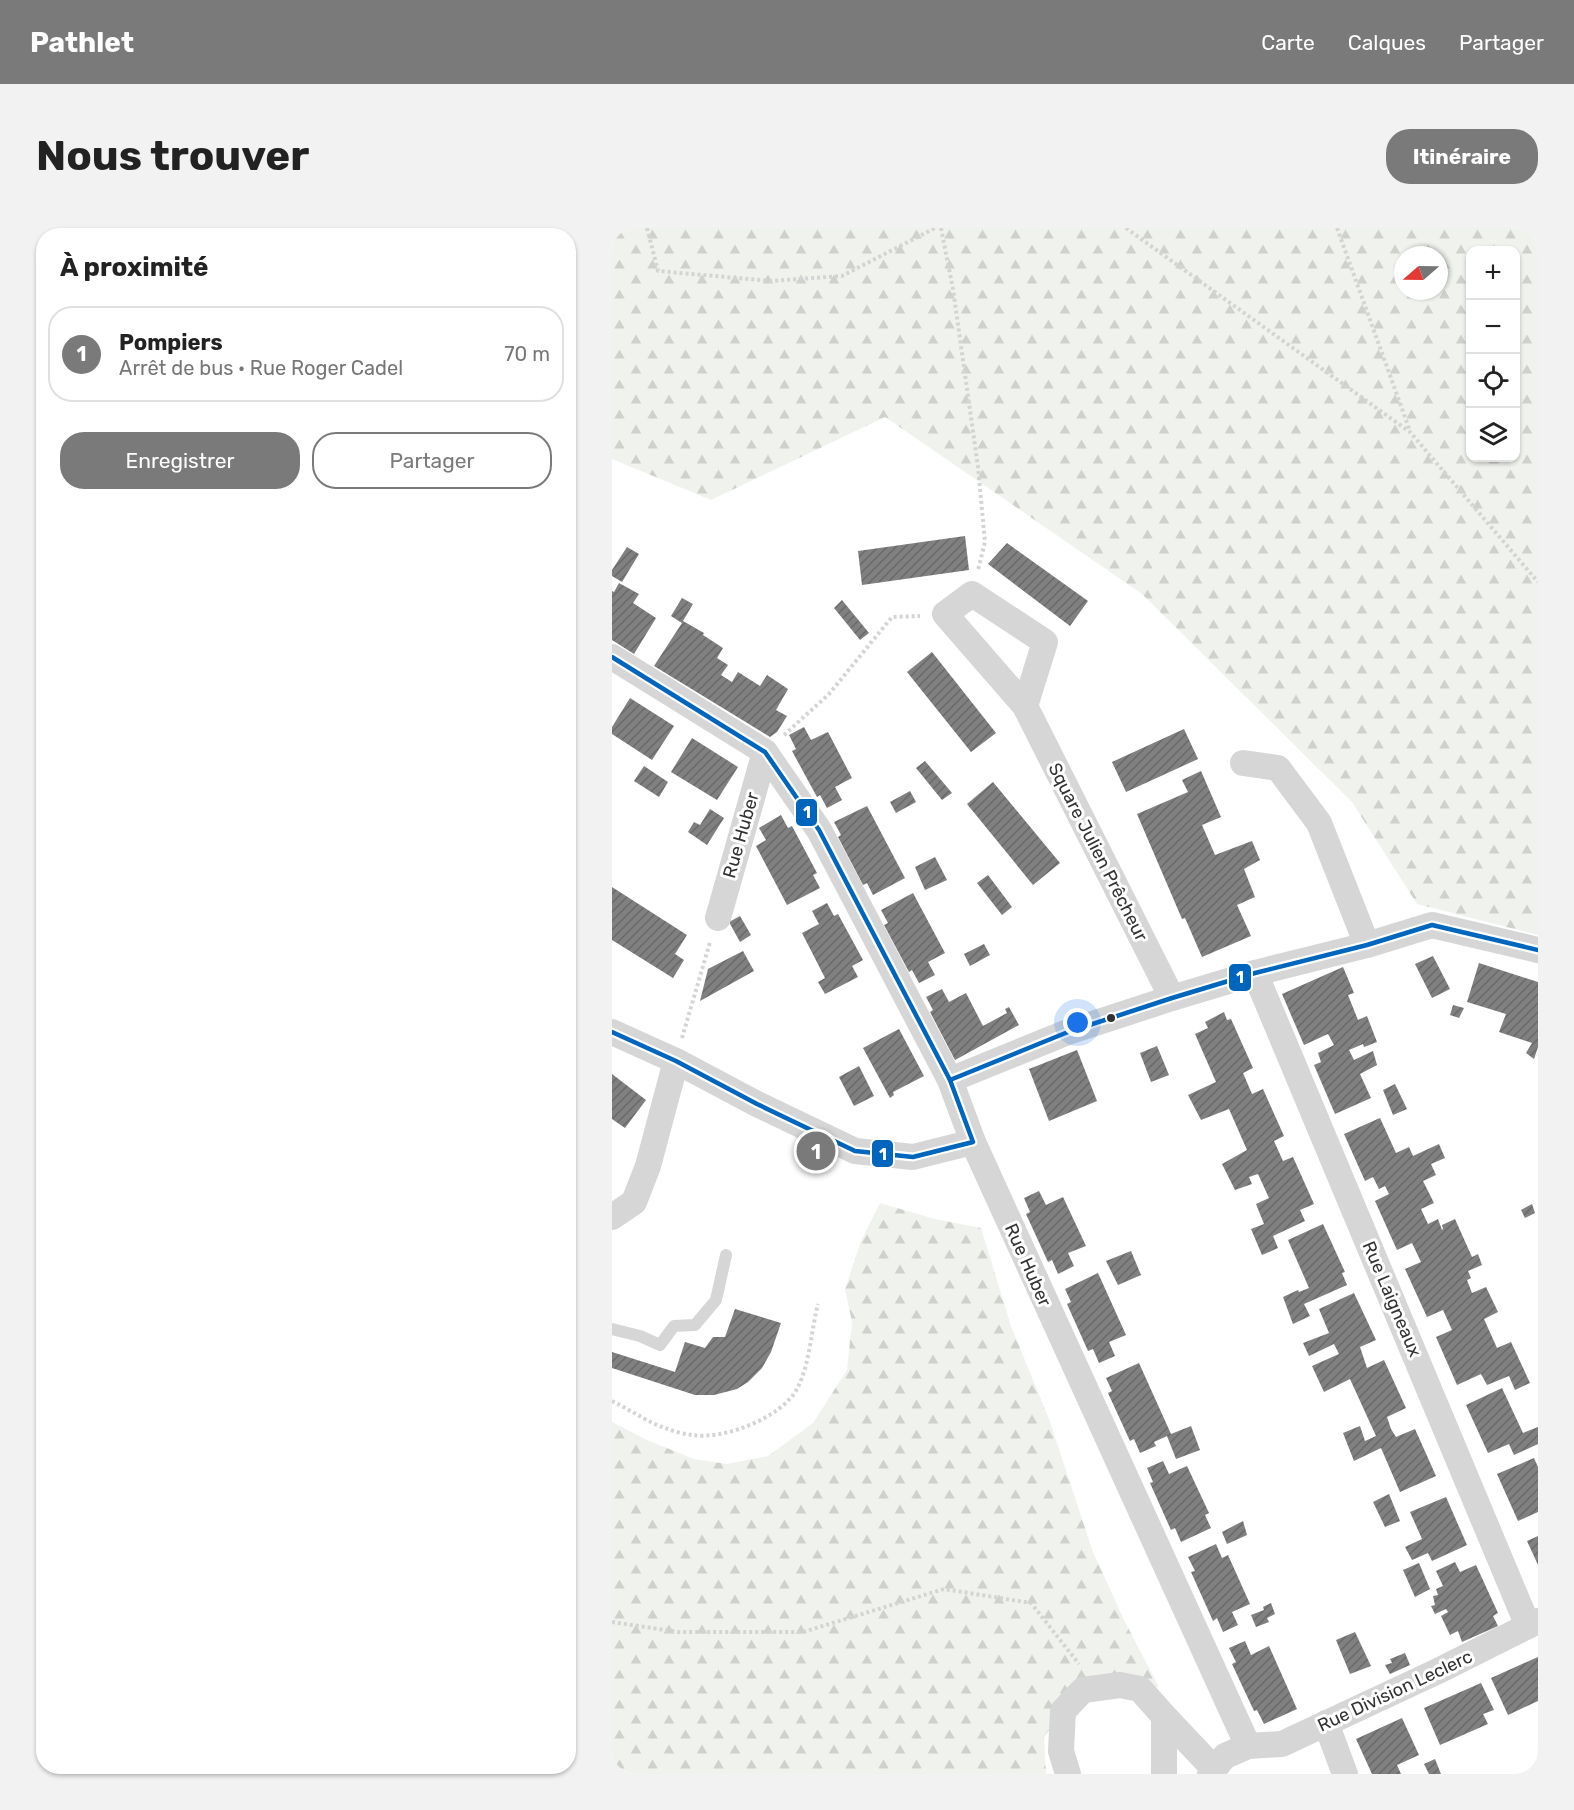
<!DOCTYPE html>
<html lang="fr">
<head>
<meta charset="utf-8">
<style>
  :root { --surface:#fff; --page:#f2f2f2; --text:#222; --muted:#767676; --line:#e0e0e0; --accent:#7a7a7a }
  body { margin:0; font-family:Rubik,sans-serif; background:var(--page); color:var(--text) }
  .controls { position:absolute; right:18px; top:18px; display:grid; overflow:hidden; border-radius:12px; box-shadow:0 2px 4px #0004 }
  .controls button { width:54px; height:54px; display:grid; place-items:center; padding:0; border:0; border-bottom:2px solid var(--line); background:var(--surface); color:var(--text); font:30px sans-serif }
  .compass { position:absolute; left:782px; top:18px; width:54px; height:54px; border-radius:50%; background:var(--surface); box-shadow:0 2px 4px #0004; rotate:250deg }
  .you { position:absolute; left:466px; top:795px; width:21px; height:21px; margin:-15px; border:4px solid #fff; border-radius:50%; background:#1a73e8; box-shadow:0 0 0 9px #1a73e833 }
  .badge { display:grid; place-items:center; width:39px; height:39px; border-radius:50%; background:var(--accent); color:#fff; font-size:20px; font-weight:700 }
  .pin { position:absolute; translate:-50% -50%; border:3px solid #fff; box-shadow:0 2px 6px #0006 }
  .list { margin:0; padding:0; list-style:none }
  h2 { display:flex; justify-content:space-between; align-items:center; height:78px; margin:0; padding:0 24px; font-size:26px }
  h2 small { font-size:20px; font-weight:400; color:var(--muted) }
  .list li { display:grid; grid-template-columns:39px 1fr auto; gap:18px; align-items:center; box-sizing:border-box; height:96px; margin:0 12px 12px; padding:0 12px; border:2px solid var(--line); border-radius:24px }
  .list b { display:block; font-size:22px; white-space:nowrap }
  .list p { margin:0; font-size:20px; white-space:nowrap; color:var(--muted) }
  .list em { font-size:20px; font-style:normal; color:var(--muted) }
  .actions { display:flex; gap:12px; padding:18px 24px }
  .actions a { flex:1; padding:14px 0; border:2px solid var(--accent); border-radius:24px; text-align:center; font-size:21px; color:var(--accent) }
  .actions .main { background:var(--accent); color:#fff }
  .icon { flex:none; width:33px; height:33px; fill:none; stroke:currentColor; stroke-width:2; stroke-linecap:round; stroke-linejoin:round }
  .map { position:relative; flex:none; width:926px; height:1546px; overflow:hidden; border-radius:24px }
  header { display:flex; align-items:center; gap:36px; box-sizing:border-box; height:84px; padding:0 30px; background:var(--accent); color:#fff }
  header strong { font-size:28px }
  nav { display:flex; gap:33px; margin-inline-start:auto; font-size:21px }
  .intro { display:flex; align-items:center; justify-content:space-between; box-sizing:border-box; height:144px; padding:0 36px }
  h1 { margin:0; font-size:42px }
  .button { padding:15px 27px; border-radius:24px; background:var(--accent); color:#fff; font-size:21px; font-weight:700 }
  main { display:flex; gap:36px; padding:0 36px }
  aside { flex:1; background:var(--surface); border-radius:24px; box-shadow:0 2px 4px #0004 }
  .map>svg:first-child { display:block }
  .forest { fill:url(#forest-firs); fill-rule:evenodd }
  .building { fill:url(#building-hatch) }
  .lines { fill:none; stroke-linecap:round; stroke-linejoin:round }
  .path { stroke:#d4d4d4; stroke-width:4; stroke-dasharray:3 3; stroke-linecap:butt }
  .service { stroke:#d6d6d6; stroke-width:12 }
  .minor { stroke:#d6d6d6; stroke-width:26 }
  .bus-1-casing { stroke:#fff; stroke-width:9 }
  .bus-1 { stroke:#0065bd; stroke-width:4.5 }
  .bus-dot { fill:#323232; stroke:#fff; stroke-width:2 }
  .labels { text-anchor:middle; stroke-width:6; stroke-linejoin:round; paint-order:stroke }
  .street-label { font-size:18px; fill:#323232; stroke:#fff }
  .line-badge { stroke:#fff; stroke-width:2 }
  .badge-label { font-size:16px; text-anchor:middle; font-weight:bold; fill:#fff }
</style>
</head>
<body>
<header>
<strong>Pathlet</strong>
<nav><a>Carte</a><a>Calques</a><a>Partager</a></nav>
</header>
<div class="intro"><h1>Nous trouver</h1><a class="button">Itinéraire</a></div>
<main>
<aside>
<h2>À proximité<small></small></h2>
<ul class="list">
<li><span class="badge">1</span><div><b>Pompiers</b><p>Arrêt de bus · Rue Roger Cadel</p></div><em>70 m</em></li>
</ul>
<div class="actions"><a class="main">Enregistrer</a><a>Partager</a></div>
</aside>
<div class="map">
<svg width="926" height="1546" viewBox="0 0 926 1546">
  <defs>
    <pattern id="forest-firs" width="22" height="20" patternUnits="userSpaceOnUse" patternTransform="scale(1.5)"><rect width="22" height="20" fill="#f0f3ed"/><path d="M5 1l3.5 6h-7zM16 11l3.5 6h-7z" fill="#ced1cc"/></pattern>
    <pattern id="building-hatch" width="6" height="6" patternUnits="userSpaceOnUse" patternTransform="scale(1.5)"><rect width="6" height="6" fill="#808080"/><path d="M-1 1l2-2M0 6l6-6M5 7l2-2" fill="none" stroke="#696969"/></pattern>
  </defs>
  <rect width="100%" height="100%" fill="#fff"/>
  <!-- forest -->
  <g class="forest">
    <path d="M 0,0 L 926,0 L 926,707 L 805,676 L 740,574 L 530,366 L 273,189 L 99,272 L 0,231 ZM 858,22 L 903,22 L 903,230 L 858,230 ZM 791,27 L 827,27 L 827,63 L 791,63 Z"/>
    <polygon points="268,975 323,991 369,1000 399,1098 437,1191 481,1324 513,1394 547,1459 464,1465 432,1509 434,1546 0,1546 0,1194 35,1212 82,1231 115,1236 156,1228 201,1195 235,1142 240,1094 233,1061 249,1013"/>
  </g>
  <!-- building -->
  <g class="building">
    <polygon points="353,308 357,342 250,357 246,323"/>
    <polygon points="395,315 476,373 458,398 376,336"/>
    <polygon points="15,319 27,326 10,354 0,348 0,342"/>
    <polygon points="7,355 27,366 21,375 44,390 22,426 0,412 0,363 2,364"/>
    <polygon points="70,370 81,376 71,393 92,405 91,407 111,420 105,430 116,437 109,447 120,454 126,444 148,458 155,447 176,461 164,482 175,488 165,504 158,509 42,438 70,395 59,388"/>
    <polygon points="230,372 257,405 248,412 222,380"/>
    <polygon points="320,424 384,505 359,524 295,444"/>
    <polygon points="18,470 62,498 40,532 0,506 0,499"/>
    <polygon points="192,499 199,512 216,504 240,550 223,559 230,572 215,580 208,567 205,569 180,523 184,521 177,507"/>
    <polygon points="572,501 586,531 514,564 500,534"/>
    <polygon points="80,510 126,539 105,572 59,544"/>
    <polygon points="313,533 340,565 330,572 304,540"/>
    <polygon points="32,538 56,554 47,569 22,553"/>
    <polygon points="589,543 609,589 590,597 603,627 640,613 648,632 632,641 643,669 625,677 639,708 590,729 573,690 570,691 525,586 576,564 570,552"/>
    <polygon points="381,554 448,635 421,657 355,576"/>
    <polygon points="298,563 304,574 284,585 278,574"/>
    <polygon points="255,578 293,650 261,667 255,655 251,657 226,609 229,607 222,594"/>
    <polygon points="98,581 112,590 95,617 76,604 82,594 88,597"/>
    <polygon points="169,587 176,600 180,598 205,645 201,647 208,660 175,677 144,618 154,612 147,600"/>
    <polygon points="323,629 335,652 313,662 303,639"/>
    <polygon points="376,647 400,679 390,687 365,655"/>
    <polygon points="0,659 75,707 63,726 72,732 61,750 0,712"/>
    <polygon points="301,665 333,725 316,734 323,747 307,755 300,742 297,744 272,697 276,695 269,682"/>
    <polygon points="215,675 222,688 226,686 251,732 240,738 246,749 213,766 206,754 213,750 190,705 207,696 200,683"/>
    <polygon points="128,688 139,707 128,714 117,694"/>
    <polygon points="372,716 378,727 358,738 352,726"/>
    <polygon points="131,723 142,743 88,773 96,741"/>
    <polygon points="821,728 838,761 820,770 803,736"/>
    <polygon points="867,735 926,754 926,819 922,831 914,825 920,815 887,804 894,786 855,774"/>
    <polygon points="731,739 742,765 736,767 746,792 755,788 765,814 752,819 751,816 737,822 742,832 761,823 765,837 748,846 759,870 723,886 702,837 709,834 706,825 722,817 716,806 692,817 670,766"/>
    <polygon points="330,761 337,774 354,765 371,798 395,785 393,781 397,779 407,797 343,832 318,784 321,782 314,769"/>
    <polygon points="841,777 852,780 847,790 838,787"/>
    <polygon points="612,784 615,792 619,791 641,840 631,845 640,866 651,861 672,908 662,913 671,933 681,929 702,976 688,982 693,993 661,1008 666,1020 650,1027 639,1001 652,996 644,976 657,970 646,946 637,949 640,956 623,962 610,936 635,922 617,881 589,892 576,867 604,854 583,806 596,800 593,794"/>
    <polygon points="287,801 312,848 281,864 282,867 278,870 251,820"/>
    <polygon points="545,818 557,847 539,854 528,825"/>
    <polygon points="465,822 485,873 437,893 417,841"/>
    <polygon points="247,838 262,868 242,878 227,849"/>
    <polygon points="0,846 34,872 13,900 0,891"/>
    <polygon points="783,856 795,881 781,887 771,862"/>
    <polygon points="768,890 784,925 797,919 801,928 827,916 833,930 819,936 824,947 811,953 822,975 809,981 816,996 826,991 830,1002 831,1001 830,997 843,991 860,1029 866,1026 870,1037 856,1043 859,1050 855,1052 860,1065 874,1059 886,1084 872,1091 885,1120 899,1114 918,1155 903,1162 897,1148 875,1157 869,1146 845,1157 824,1109 840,1102 831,1082 815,1089 793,1041 809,1034 800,1015 785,1022 763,973 777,966 773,958 767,961 761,949 753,953 732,906"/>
    <polygon points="427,963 434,977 451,969 474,1018 456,1025 462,1038 446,1046 440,1032 436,1034 414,986 418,984 412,970"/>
    <polygon points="920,976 923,985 913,990 909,982"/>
    <polygon points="711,996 733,1044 730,1045 735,1057 692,1076 698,1088 681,1096 671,1069 686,1062 687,1064 697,1060 676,1012"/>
    <polygon points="519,1023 529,1047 506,1057 494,1033"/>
    <polygon points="486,1045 514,1107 497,1114 503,1128 487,1135 481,1121 476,1123 455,1076 459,1074 453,1061"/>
    <polygon points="742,1065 764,1112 748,1119 755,1140 772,1132 794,1180 775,1189 779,1201 784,1209 803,1201 824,1248 788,1264 769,1220 742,1233 731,1205 748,1198 753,1213 764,1208 738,1151 712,1164 700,1138 727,1126 722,1116 697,1128 691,1115 717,1105 707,1081"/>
    <polygon points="123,1081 169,1095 159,1124 150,1140 136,1154 125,1161 102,1167 83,1167 0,1140 0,1124 63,1144 73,1114 93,1120 101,1109 113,1109"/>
    <polygon points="527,1135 559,1206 579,1198 588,1222 564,1231 555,1208 542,1214 544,1218 528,1225 522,1211 518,1213 496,1165 500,1163 494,1150"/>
    <polygon points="890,1160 911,1205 926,1199 926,1216 902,1227 897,1216 876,1225 854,1177"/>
    <polygon points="922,1230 926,1239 926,1284 906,1293 885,1246"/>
    <polygon points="551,1233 557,1246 575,1238 597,1285 593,1287 599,1300 569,1314 563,1300 559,1302 538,1255 541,1254 535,1240"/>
    <polygon points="777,1266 788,1293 773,1299 761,1274"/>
    <polygon points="834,1269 855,1317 820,1333 816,1325 800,1332 793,1319 810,1311 798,1284"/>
    <polygon points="631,1293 635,1307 615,1316 610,1304"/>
    <polygon points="926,1308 926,1337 915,1313"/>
    <polygon points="604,1316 610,1330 616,1327 638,1376 620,1384 626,1397 611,1404 605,1390 601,1393 579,1344 583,1343 576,1329"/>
    <polygon points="843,1334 848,1344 864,1337 886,1385 881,1388 886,1398 850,1414 846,1403 838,1407 829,1388 836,1384 834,1381 823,1386 819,1378 823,1377 821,1368 826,1367 824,1361 831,1358 824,1343"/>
    <polygon points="807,1335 818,1361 803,1369 791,1342"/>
    <polygon points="659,1375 663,1386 655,1390 657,1394 644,1399 639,1387 652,1382 651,1379"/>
    <polygon points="743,1404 759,1438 738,1446 724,1412"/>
    <polygon points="633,1413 639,1427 657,1418 685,1481 652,1496 645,1482 642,1483 620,1436 624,1434 617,1420"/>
    <polygon points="793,1425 798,1437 778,1446 773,1437 780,1435 778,1431"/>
    <polygon points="926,1429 926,1473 896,1487 879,1450"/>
    <polygon points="869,1455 882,1482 871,1486 876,1496 828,1517 812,1480"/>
    <polygon points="790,1490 807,1527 785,1537 789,1546 760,1546 744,1511"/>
    <polygon points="823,1531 829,1546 817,1546 812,1536"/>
  </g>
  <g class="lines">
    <!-- path -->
    <g class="path">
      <polyline points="35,0 46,43 159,53 230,48 323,0"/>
      <polyline points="329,0 341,61 366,239 373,314 366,342"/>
      <polyline points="514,0 798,204 926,354"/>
      <polyline points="725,0 798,203"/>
      <polyline points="172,507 217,466 280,389 308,388"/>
      <polyline points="70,810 98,714"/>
      <path d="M 0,1173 C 17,1181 35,1194 53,1200 C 61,1203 71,1206 80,1207 C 112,1212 169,1190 185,1161 C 198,1136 199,1103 206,1076"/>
      <polyline points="0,1394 66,1404 191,1404 332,1361 419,1375 467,1436"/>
    </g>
    <!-- service -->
    <polyline class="service" points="0,1101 28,1108 48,1117 62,1098 83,1097 104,1072 114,1027"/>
    <!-- minor -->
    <g class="minor">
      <polyline points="0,429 153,524 207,602 338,852 361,914 636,1518 613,1528 598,1546"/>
      <polyline points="413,478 433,414 360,366 333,386 413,478 560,770"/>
      <polyline points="631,535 666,540 707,595 755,717"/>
      <polyline points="106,690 153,524"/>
      <polyline points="643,745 916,1398"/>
      <polyline points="0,804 64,833 145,876 243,923 301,929 361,914"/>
      <polyline points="338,852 456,804 560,770 643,745 755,717 820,697 926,722"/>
      <polyline points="0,989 22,974 36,938 64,833"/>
      <polyline points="552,1488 602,1541"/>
      <polyline points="714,1495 733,1546"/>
      <polyline points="636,1518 670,1516 826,1443 926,1393"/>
      <polyline points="456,1546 449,1523 451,1483 471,1462 508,1457 528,1461 552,1488 552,1546"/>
    </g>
    <!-- bus-1 casing -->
    <g class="bus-1-casing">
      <g id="bus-1">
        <polyline points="0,429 153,524 207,602 338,852 361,914 301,929 243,923 145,876 64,833 0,804"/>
        <polyline points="338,852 456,804 560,770 643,745 755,717 820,697 926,722"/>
      </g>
    </g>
    <!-- bus-1 -->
    <use href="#bus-1" class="bus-1"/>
  </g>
  <!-- markers -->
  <circle class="bus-dot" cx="499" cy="790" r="5"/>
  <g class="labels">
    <!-- street labels -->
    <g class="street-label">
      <text transform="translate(129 607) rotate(-74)" y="6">Rue Huber</text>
      <text transform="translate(486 624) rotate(63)" y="6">Square Julien Prêcheur</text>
      <text transform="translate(416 1037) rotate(66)" y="6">Rue Huber</text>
      <text transform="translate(780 1071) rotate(67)" y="6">Rue Laigneaux</text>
      <text transform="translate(783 1463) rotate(-25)" y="6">Rue Division Leclerc</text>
    </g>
  </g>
  <g class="line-badge">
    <rect x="183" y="570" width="23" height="29" rx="6" fill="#0065bd"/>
    <rect x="616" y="735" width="24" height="29" rx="6" fill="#0065bd"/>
    <rect x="259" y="911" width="23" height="29" rx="6" fill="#0065bd"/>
  </g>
  <g class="badge-label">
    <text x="195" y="590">1</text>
    <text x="628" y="755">1</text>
    <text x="271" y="932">1</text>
  </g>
</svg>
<div class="controls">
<button>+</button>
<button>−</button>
<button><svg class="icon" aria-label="locate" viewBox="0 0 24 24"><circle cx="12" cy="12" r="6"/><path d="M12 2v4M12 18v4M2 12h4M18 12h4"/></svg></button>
<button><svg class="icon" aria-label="layers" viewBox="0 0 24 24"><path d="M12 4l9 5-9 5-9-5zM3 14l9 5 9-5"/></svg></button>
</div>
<svg class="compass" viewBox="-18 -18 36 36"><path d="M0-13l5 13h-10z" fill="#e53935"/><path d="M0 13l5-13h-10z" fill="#767676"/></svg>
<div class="you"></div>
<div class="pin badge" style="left:204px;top:923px">1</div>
</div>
</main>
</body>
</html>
